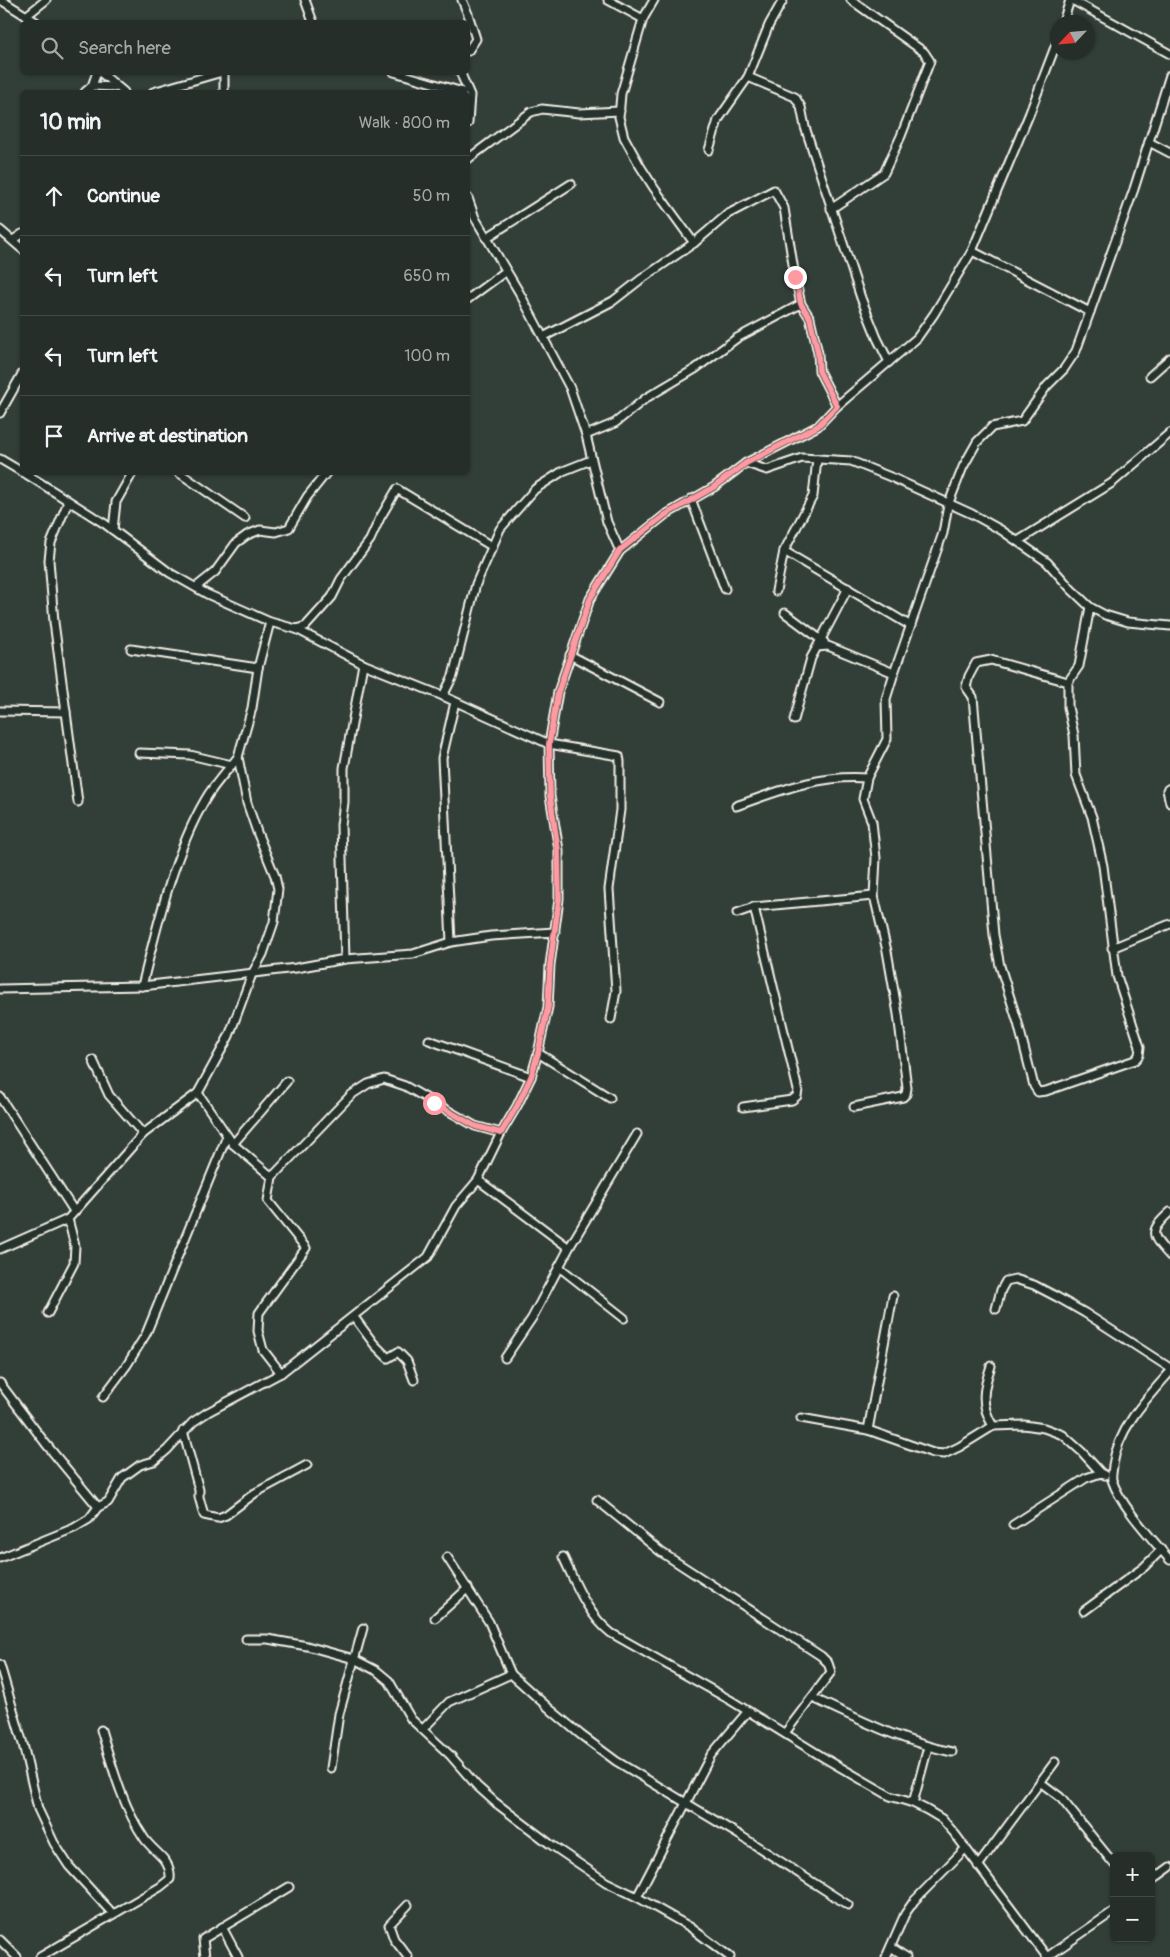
<!DOCTYPE html>
<html lang="en">
<head>
<meta charset="utf-8">
<style>
  :root { --surface:#262e2a; --page:#323a36; --text:#f1f3f6; --muted:#a4a8a8; --line:#424a47 }
  body { margin:0; font-family:Pangolin,sans-serif; background:var(--page); color:var(--text) }
  .controls { position:absolute; right:15px; bottom:15px; display:grid; overflow:hidden; border-radius:8px; box-shadow:0 1px 4px #0004 }
  .controls button { width:45px; height:45px; display:grid; place-items:center; padding:0; border:0; border-bottom:1px solid var(--line); background:var(--surface); color:var(--text); font:25px sans-serif }
  .compass { position:absolute; left:1050px; top:15px; width:45px; height:45px; border-radius:50%; background:var(--surface); box-shadow:0 1px 4px #0004; rotate:244deg }
  .stop { position:absolute; width:15px; height:15px; margin:-11px; border:4px solid #ff9aa2; border-radius:50%; background:#fff }
  .stop.end { background:#ff9aa2; border-color:#fff; box-shadow:0 1px 5px #0008 }
  .list { margin:0; padding:0; list-style:none }
  h2 { display:flex; justify-content:space-between; align-items:center; height:65px; margin:0; padding:0 20px; font-size:21px }
  h2 small { font-size:16px; font-weight:400; color:var(--muted) }
  .list li { display:grid; grid-template-columns:32px 1fr auto; gap:15px; align-items:center; box-sizing:border-box; height:80px; padding:0 20px; border-top:1px solid var(--line) }
  .list b { display:block; font-size:19px; white-space:nowrap }
  .list em { font-size:16px; font-style:normal; color:var(--muted) }
  .icon { flex:none; width:28px; height:28px; fill:none; stroke:currentColor; stroke-width:2; stroke-linecap:round; stroke-linejoin:round }
  .map { position:relative; flex:none; width:1170px; height:1957px; overflow:hidden }
  .search { position:absolute; background:var(--surface); box-shadow:0 1px 4px #0004; left:20px; top:20px; width:450px; height:55px; display:flex; align-items:center; gap:12px; box-sizing:border-box; padding:0 18px; border-radius:8px; color:var(--muted); font-size:19px }
  .panel { position:absolute; background:var(--surface); box-shadow:0 1px 4px #0004; left:20px; top:90px; width:450px; height:385px; border-radius:8px }
  .map>svg:first-child { display:block }
  .lines { fill:none; stroke-linecap:round; stroke-linejoin:round }
  .street-casing { stroke:#f4f1e8; stroke-width:11 }
  .street { stroke:#26332d; stroke-width:7 }
  .route { stroke:#ff9aa2; stroke-width:6 }
</style>
</head>
<body>
<div class="map">
<svg width="1170" height="1957" viewBox="0 0 1170 1957">
  <rect width="100%" height="100%" fill="#323e38"/>
  <filter id="ink" filterUnits="userSpaceOnUse"><feTurbulence type="fractalNoise" baseFrequency=".02" numOctaves="2"/><feDisplacementMap in="SourceGraphic" scale="10" xChannelSelector="R" yChannelSelector="G"/><feConvolveMatrix kernelMatrix="1 2 1 2 8 2 1 2 1" color-interpolation-filters="sRGB"/></filter>
  <g filter="url(#ink)">
    <g class="lines">
      <!-- street casing -->
      <g class="street-casing">
        <g id="street">
          <polyline points="1,0 36,22"/>
          <polyline points="305,0 313,22"/>
          <polyline points="462,0 468,14 476,39 468,51"/>
          <polyline points="608,0 643,19"/>
          <polyline points="654,0 643,19 621,94 619,117 624,137 640,166 654,188 694,243"/>
          <polyline points="1072,0 1170,54"/>
          <polyline points="26,16 46,0"/>
          <polyline points="1063,22 1070,0"/>
          <polyline points="100,72 124,92"/>
          <polyline points="394,72 463,92"/>
          <polyline points="460,72 470,95 468,123"/>
          <polyline points="748,77 795,97 801,107 805,127 861,298 877,338 889,362"/>
          <polyline points="92,86 117,87"/>
          <polyline points="85,92 92,86 97,72"/>
          <polyline points="153,92 222,72"/>
          <polyline points="224,92 224,72"/>
          <polyline points="1149,142 1170,153"/>
          <polyline points="709,150 718,120 748,77 769,25 783,0"/>
          <polyline points="468,159 531,112 542,109 579,113 620,111"/>
          <polyline points="468,198 475,218 519,292 570,388 586,435 607,522 620,551"/>
          <polyline points="831,209 884,173 901,136 930,61 924,52 851,0"/>
          <polyline points="0,230 22,249"/>
          <polyline points="486,238 571,184"/>
          <polyline points="13,240 22,234"/>
          <polyline points="972,251 1090,312"/>
          <polyline points="468,299 506,271"/>
          <polyline points="543,337 613,301 640,280 694,243 728,214 774,190 784,208 795,277 801,304 810,318 818,353 819,371 837,406"/>
          <polyline points="1150,376 1170,358"/>
          <polyline points="0,413 22,374"/>
          <polyline points="586,435 615,423 646,398 695,369 737,338 801,304"/>
          <polyline points="0,459 22,472"/>
          <polyline points="746,463 818,426 837,406 917,338 934,314 972,251 1029,115 1058,39"/>
          <polyline points="23,472 105,524 170,573 207,594 270,622 296,629 363,664 443,696 549,744 619,756 620,761 620,810 609,889 616,991 611,1019"/>
          <polyline points="178,472 245,518"/>
          <polyline points="691,499 725,589"/>
          <polyline points="68,502 51,543 49,560 54,622 78,802"/>
          <polyline points="113,530 116,502 133,472"/>
          <polyline points="1018,541 1112,483 1170,433"/>
          <polyline points="784,551 911,626"/>
          <polyline points="196,587 215,572 236,543 247,535 260,530 276,532 289,528 307,497 327,472"/>
          <polyline points="776,591 784,551 813,496 817,459"/>
          <polyline points="785,613 824,642"/>
          <polyline points="296,629 306,626 332,597 341,579 370,540 380,518 397,489 493,547"/>
          <polyline points="817,647 848,588"/>
          <polyline points="131,649 258,668"/>
          <polyline points="570,655 660,702"/>
          <polyline points="1068,682 991,660 976,663 969,676 966,687 973,697 994,935 1000,966 1018,1023 1034,1086 1038,1092 1046,1091 1135,1060 1139,1055 1140,1047 1117,976 1103,866 1092,817 1076,775 1074,735 1068,707 1068,682 1079,666 1090,607"/>
          <polyline points="443,696 453,676 476,584 500,529 535,489 563,471 591,460"/>
          <polyline points="0,711 66,712"/>
          <polyline points="794,720 811,658 817,647 828,646 894,673"/>
          <polyline points="139,753 190,755 232,765"/>
          <polyline points="1170,788 1167,790 1170,803"/>
          <path d="M 736,806 C 779,791 820,774 867,778"/>
          <polyline points="737,913 754,907 874,896"/>
          <polyline points="451,942 442,758 455,702"/>
          <polyline points="1112,948 1170,924"/>
          <polyline points="345,959 341,825 344,802 344,768 363,664"/>
          <path d="M 142,986 C 157,926 174,853 205,800 C 214,784 227,771 238,757"/>
          <polyline points="0,989 142,986 296,968 345,959 413,954 451,942 491,936 555,932"/>
          <polyline points="429,1040 531,1077"/>
          <polyline points="538,1053 610,1098"/>
          <polyline points="93,1060 109,1095 143,1134"/>
          <polyline points="198,1093 233,1144 272,1177"/>
          <polyline points="0,1097 74,1211"/>
          <polyline points="743,1107 792,1100 797,1096 798,1090 754,907"/>
          <polyline points="854,1107 903,1097 906,1094 907,1088 898,1014 887,951 874,896 876,858 872,822 863,799 867,778 887,739 886,699 894,673 943,533 948,505 963,467 977,442 992,427 1022,421 1047,386 1064,369 1076,351 1134,189 1170,75"/>
          <polyline points="233,1144 287,1081"/>
          <polyline points="478,1180 569,1248"/>
          <path d="M 1170,1212 C 1148,1232 1151,1235 1170,1256"/>
          <polyline points="0,1249 68,1219 143,1134 198,1093 229,1036 252,974 263,954 274,922 278,889 275,876 257,832 247,803 238,757 252,708 258,668 270,622"/>
          <polyline points="559,1267 624,1318"/>
          <polyline points="996,1309 1001,1290 1006,1281 1015,1279 1034,1285 1057,1297 1085,1313 1170,1368"/>
          <polyline points="48,1313 74,1263 75,1246 68,1219"/>
          <polyline points="354,1317 374,1344 388,1358 398,1352 407,1361 414,1380"/>
          <polyline points="505,1358 532,1318 569,1248 637,1134"/>
          <path d="M 991,1366 C 983,1389 980,1405 993,1426"/>
          <path d="M 1170,1372 C 1147,1398 1118,1428 1113,1465 C 1113,1469 1111,1476 1112,1480 C 1120,1505 1153,1540 1170,1560"/>
          <polyline points="281,1373 263,1350 258,1331 259,1313 306,1248 268,1201 272,1177 351,1095 368,1084 384,1079 405,1086 475,1126 501,1133"/>
          <polyline points="0,1383 46,1444 98,1507"/>
          <polyline points="103,1397 127,1365 146,1334 227,1136"/>
          <polyline points="801,1418 868,1430 933,1453 944,1454 959,1447 993,1426 1024,1425 1044,1428 1063,1435 1082,1452 1101,1473"/>
          <polyline points="868,1430 893,1296"/>
          <polyline points="183,1431 199,1490 199,1497 204,1515 218,1518 226,1515 255,1493 307,1465"/>
          <polyline points="597,1500 661,1552 821,1656 828,1663 831,1672 785,1733"/>
          <polyline points="1013,1525 1086,1478 1101,1473 1105,1475"/>
          <polyline points="447,1557 489,1622 511,1674 551,1710 581,1735 616,1761 741,1836 848,1905"/>
          <path d="M 563,1557 C 576,1584 587,1614 611,1633 L 730,1700 L 826,1759 L 890,1796 L 913,1803 L 927,1810 L 942,1819 L 955,1834 L 1047,1957"/>
          <polyline points="0,1558 74,1528 89,1519 98,1507 108,1502 122,1478 140,1465 154,1461 167,1450 193,1422 208,1412 281,1373 428,1257 456,1206 478,1180 501,1133 517,1106 531,1077 538,1053 548,1007 550,965 559,899 559,850 550,796 549,744 558,692 590,599 620,551 665,515 714,487 746,463 767,470 802,458 851,461 893,478 972,514 1001,530 1047,562 1071,589 1090,607 1105,615 1128,622 1170,626"/>
          <polyline points="1084,1611 1144,1567 1161,1550"/>
          <polyline points="435,1618 468,1588"/>
          <polyline points="246,1639 268,1639 307,1646 354,1659 377,1671 389,1681 411,1719 450,1755 477,1786 496,1803 550,1844 606,1882 637,1897 690,1927 730,1957"/>
          <polyline points="0,1665 23,1744 38,1809 54,1843 69,1866 113,1914"/>
          <path d="M 813,1698 C 858,1719 903,1742 952,1752"/>
          <polyline points="423,1729 449,1702 511,1674"/>
          <polyline points="331,1768 339,1714 363,1628"/>
          <polyline points="1040,1782 1060,1797 1114,1864"/>
          <polyline points="913,1803 928,1747"/>
          <polyline points="978,1866 1055,1762"/>
          <polyline points="1151,1881 1170,1867"/>
          <polyline points="637,1897 711,1755 748,1711"/>
          <polyline points="222,1927 238,1957"/>
          <polyline points="0,1940 17,1957"/>
          <polyline points="891,1947 906,1957"/>
          <path d="M 40,1957 L 160,1887 L 170,1879 C 172,1859 154,1853 144,1838 C 123,1807 112,1766 101,1730"/>
          <polyline points="205,1957 203,1939 289,1887"/>
          <polyline points="408,1957 394,1939 389,1925 408,1905"/>
          <polyline points="886,1957 905,1914 914,1901 965,1849"/>
          <polyline points="1047,1957 1114,1911"/>
        </g>
      </g>
      <!-- street -->
      <use href="#street" class="street"/>
    </g>
  </g>
  <g class="lines" filter="url(#ink)">
    <!-- route -->
    <polyline class="route" points="434,1103 475,1126 501,1133 517,1106 531,1077 538,1053 548,1007 550,965 559,899 558,850 550,796 549,744 558,692 590,599 620,550 665,515 714,487 746,463 818,426 837,406 819,371 818,353 810,318 801,304 795,277"/>
  </g>
</svg>
<div class="controls">
<button>+</button>
<button>−</button>
</div>
<svg class="compass" viewBox="-18 -18 36 36"><path d="M0-13l5 13h-10z" fill="#e53935"/><path d="M0 13l5-13h-10z" fill="#a4a8a8"/></svg>
<div class="stop" style="left:434px;top:1103px"></div>
<div class="stop end" style="left:795px;top:277px"></div>
<div class="search"><svg class="icon" aria-label="search" viewBox="0 0 24 24"><circle cx="10" cy="10" r="6"/><path d="M15 15l6 6"/></svg>Search here</div>
<section class="panel">
<h2>10 min<small>Walk · 800 m</small></h2>
<ul class="list">
<li><svg class="icon" aria-label="ahead" viewBox="0 0 24 24"><path d="M12 20V5M6 11l6-6 6 6"/></svg><div><b>Continue</b></div><em>50 m</em></li>
<li><svg class="icon" aria-label="left" viewBox="0 0 24 24"><path d="M17 20v-9H6M10 6l-5 5 5 5"/></svg><div><b>Turn left</b></div><em>650 m</em></li>
<li><svg class="icon" aria-label="left" viewBox="0 0 24 24"><path d="M17 20v-9H6M10 6l-5 5 5 5"/></svg><div><b>Turn left</b></div><em>100 m</em></li>
<li><svg class="icon" aria-label="arrive" viewBox="0 0 24 24"><path d="M6 21V4h12l-3 4 3 4H6"/></svg><div><b>Arrive at destination</b></div></li>
</ul>
</section>
</div>
</body>
</html>
